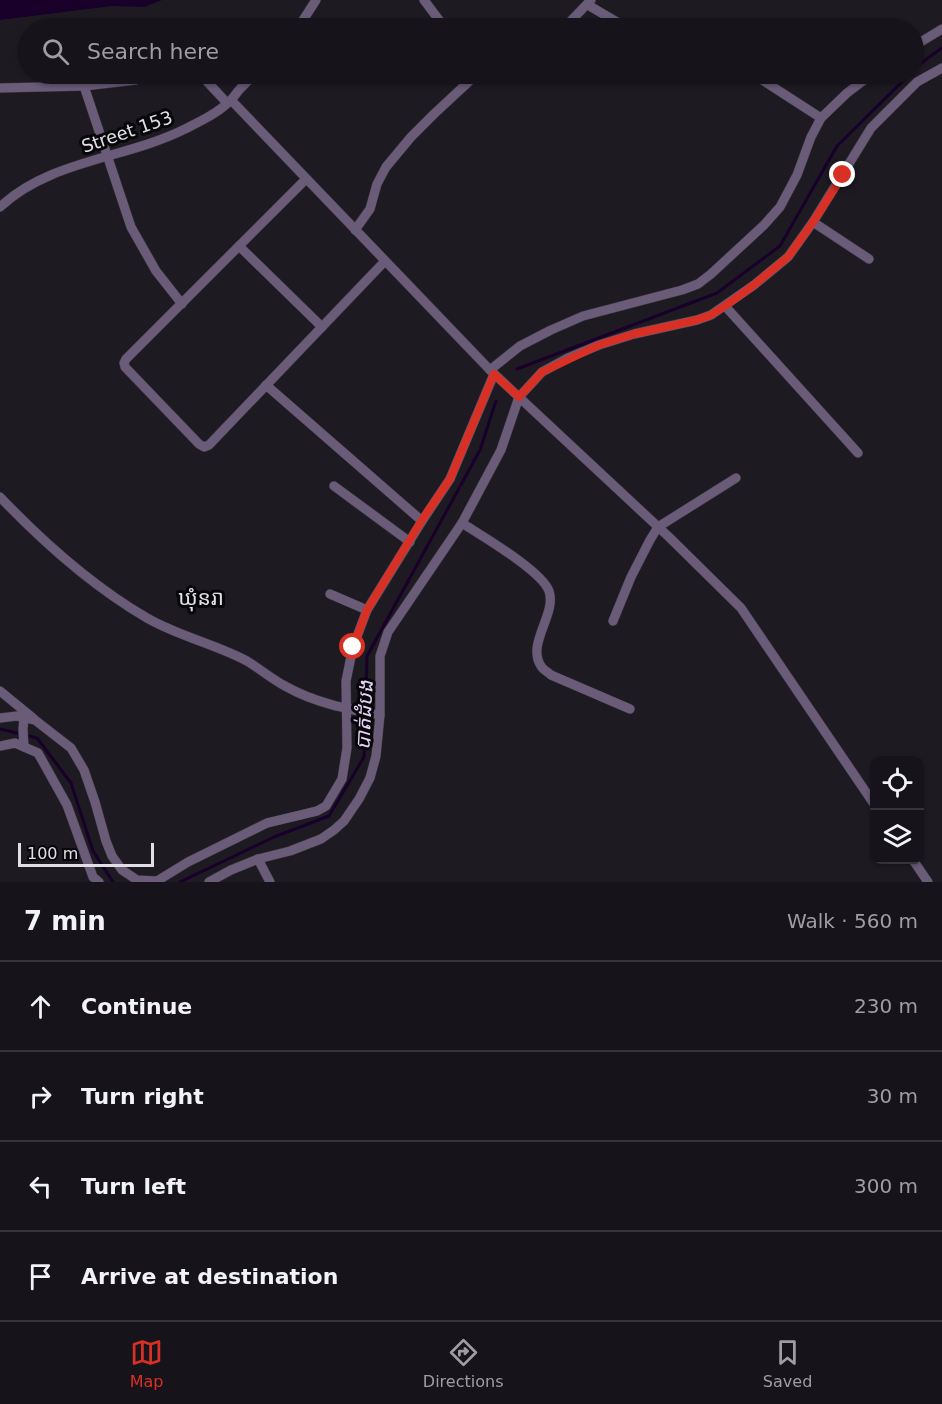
<!DOCTYPE html>
<html lang="en">
<head>
<meta charset="utf-8">
<style>
  :root { --surface:#16141a; --page:#1f1d23; --text:#f1f3f6; --muted:#9e9ea2; --line:#353339; --accent:#d93025 }
  body { margin:0; font-family:"DejaVu Sans","Noto Sans Khmer",sans-serif; background:var(--page); color:var(--text) }
  .controls { position:absolute; right:18px; bottom:18px; display:grid; overflow:hidden; border-radius:12px; box-shadow:0 2px 4px #0004 }
  .controls button { width:54px; height:54px; display:grid; place-items:center; padding:0; border:0; border-bottom:2px solid var(--line); background:var(--surface); color:var(--text); font:30px sans-serif }
  .scale { position:absolute; left:18px; bottom:15px; width:136px; box-sizing:border-box; padding-left:6px; border:3px solid #e1dfe5; border-top:0; font-size:16px; line-height:21px; white-space:nowrap; color:#e1dfe5; -webkit-text-stroke:4px #070609; paint-order:stroke }
  .stop { position:absolute; width:18px; height:18px; margin:-14px; border:4px solid #d93025; border-radius:50%; background:#fff }
  .stop.end { background:#d93025; border-color:#fff; box-shadow:0 2px 6px #0008 }
  .list { margin:0; padding:0; list-style:none }
  h2 { display:flex; justify-content:space-between; align-items:center; height:78px; margin:0; padding:0 24px; font-size:26px }
  h2 small { font-size:20px; font-weight:400; color:var(--muted) }
  .list li { display:grid; grid-template-columns:39px 1fr auto; gap:18px; align-items:center; box-sizing:border-box; height:90px; padding:0 24px; border-top:2px solid var(--line) }
  .list b { display:block; font-size:22px; white-space:nowrap }
  .list em { font-size:20px; font-style:normal; color:var(--muted) }
  .icon { flex:none; width:33px; height:33px; fill:none; stroke:currentColor; stroke-width:2; stroke-linecap:round; stroke-linejoin:round }
  .map { position:relative; flex:none; width:942px; height:882px; overflow:hidden }
  .search { position:absolute; background:var(--surface); box-shadow:0 2px 4px #0004; left:18px; right:18px; top:18px; height:66px; display:flex; align-items:center; gap:15px; box-sizing:border-box; padding:0 21px; border-radius:33px; color:var(--muted); font-size:22px }
  .sheet { height:438px; background:var(--surface) }
  nav { display:flex; justify-content:space-around; align-items:center; box-sizing:border-box; height:84px; border-top:2px solid var(--line); background:var(--surface); font-size:16px; color:var(--muted) }
  nav a { display:grid; justify-items:center; gap:3px }
  nav .on { color:var(--accent) }
  .map>svg:first-child { display:block }
  .water { fill:#18002b }
  .lines { fill:none; stroke-linecap:round; stroke-linejoin:round }
  .stream { stroke:#18002b; stroke-width:3 }
  .minor-casing { stroke:#39363d; stroke-width:10 }
  .minor { stroke:#6a5b79; stroke-width:9 }
  .route { stroke:#d93025; stroke-width:8 }
  .labels { text-anchor:middle; stroke-width:6; stroke-linejoin:round; paint-order:stroke }
  .street-label { font-size:18px; fill:#e1dfe5; stroke:#070609 }
  .water-label { font-size:20px; font-style:italic; fill:#e6d4fb; stroke:#070609 }
  .quarter-label { font-size:21px; fill:#e1dfe5; stroke:#070609 }
</style>
</head>
<body>
<div class="map">
<svg width="942" height="882" viewBox="0 0 942 882">
  <rect width="100%" height="100%" fill="#1e1a22"/>
  <!-- water -->
  <polygon class="water" points="0,0 162,0 144,7 112,6 0,20"/>
  <g class="lines">
    <!-- stream -->
    <g class="stream">
      <polyline points="914,70 921,63 942,48"/>
      <polyline points="517,369 717,293 780,246 837,146 910,74"/>
      <polyline points="0,729 37,738 71,783 93,851 113,882"/>
      <polyline points="180,882 274,837 329,816 364,757 367,656 480,450 496,401"/>
    </g>
    <!-- minor casing -->
    <g class="minor-casing">
      <g id="minor">
        <polyline points="424,0 445,28"/>
        <polyline points="588,5 627,28"/>
        <polyline points="298,28 316,0"/>
        <polyline points="564,28 591,0"/>
        <polyline points="914,46 942,29"/>
        <polyline points="200,74 227,103"/>
        <polyline points="753,74 821,118"/>
        <polyline points="84,86 131,227 156,271 182,304"/>
        <polyline points="0,88 84,86 136,80"/>
        <polyline points="231,100 490,370 670,538 741,608 874,804"/>
        <polyline points="306,179 126,359 124,363 125,367 199,444 204,447 209,445 385,261"/>
        <path d="M 0,207 C 50,160 125,159 185,129 C 201,121 218,113 231,100 C 235,96 238,90 243,86 C 247,81 252,78 256,74"/>
        <polyline points="813,222 869,259"/>
        <polyline points="355,230 370,209 377,184 386,167 411,137 434,114 477,74"/>
        <polyline points="239,246 322,327"/>
        <polyline points="725,306 858,453"/>
        <polyline points="490,370 520,346 551,330 583,316 682,290 698,284 711,274 764,225 780,207 797,175 811,137 821,118 847,93 872,74"/>
        <polyline points="266,385 422,521"/>
        <polyline points="334,486 410,542"/>
        <path d="M 0,497 C 43,542 92,586 147,618 C 178,636 215,644 247,661 C 260,669 272,679 285,686 C 315,703 347,709 380,715"/>
        <path d="M 462,523 C 482,536 542,571 549,591 C 557,614 526,644 541,666 C 543,670 548,672 551,675 L 630,709"/>
        <polyline points="330,594 367,610"/>
        <polyline points="613,621 631,577 650,540 658,527 736,478"/>
        <polyline points="0,691 33,718"/>
        <polyline points="0,718 17,716 35,720 71,748 84,770 95,802 106,841 112,856 122,870 137,880 157,881 188,862 267,823 317,811 326,806 342,779 347,748 346,681 353,647 367,610 422,521 450,479 494,374"/>
        <polyline points="0,746 15,743 38,753 67,805 93,877 99,882"/>
        <polyline points="24,747 23,729 24,717"/>
        <polyline points="258,859 270,882"/>
        <polyline points="913,860 928,882"/>
        <polyline points="209,882 231,870 258,859 290,851 321,839 334,830 344,821 359,799 370,778 376,756 380,715 380,656 388,632 462,523 501,450 519,397 542,372 568,358 599,345 634,334 697,320 711,315 754,285 788,257 813,222 871,128 917,82 942,68"/>
      </g>
    </g>
    <!-- minor -->
    <use href="#minor" class="minor"/>
  </g>
  <g class="lines">
    <!-- route -->
    <polyline class="route" points="353,647 367,610 422,520 450,479 494,374 519,397 542,372 599,345 634,334 697,320 711,315 725,306 754,285 788,257 813,222 843,175"/>
  </g>
  <g class="labels">
    <!-- street labels -->
    <g class="street-label">
      <text transform="translate(127 132) rotate(-19)" y="6">Street 153</text>
    </g>
    <!-- water labels -->
    <g class="water-label">
      <text transform="translate(364 715) rotate(-87)" y="7">បាត់ដំបង</text>
    </g>
    <!-- quarter labels -->
    <g class="quarter-label">
      <text x="201" y="605">ឃុំនរា</text>
    </g>
  </g>
</svg>
<div class="controls">
<button><svg class="icon" aria-label="locate" viewBox="0 0 24 24"><circle cx="12" cy="12" r="6"/><path d="M12 2v4M12 18v4M2 12h4M18 12h4"/></svg></button>
<button><svg class="icon" aria-label="layers" viewBox="0 0 24 24"><path d="M12 4l9 5-9 5-9-5zM3 14l9 5 9-5"/></svg></button>
</div>
<div class="scale">100 m</div>
<div class="stop" style="left:353px;top:647px"></div>
<div class="stop end" style="left:843px;top:175px"></div>
<div class="search"><svg class="icon" aria-label="search" viewBox="0 0 24 24"><circle cx="10" cy="10" r="6"/><path d="M15 15l6 6"/></svg>Search here</div>
</div>
<section class="sheet">
<h2>7 min<small>Walk · 560 m</small></h2>
<ul class="list">
<li><svg class="icon" aria-label="ahead" viewBox="0 0 24 24"><path d="M12 20V5M6 11l6-6 6 6"/></svg><div><b>Continue</b></div><em>230 m</em></li>
<li><svg class="icon" aria-label="right" viewBox="0 0 24 24"><path d="M7 20v-9h11M14 6l5 5-5 5"/></svg><div><b>Turn right</b></div><em>30 m</em></li>
<li><svg class="icon" aria-label="left" viewBox="0 0 24 24"><path d="M17 20v-9H6M10 6l-5 5 5 5"/></svg><div><b>Turn left</b></div><em>300 m</em></li>
<li><svg class="icon" aria-label="arrive" viewBox="0 0 24 24"><path d="M6 21V4h12l-3 4 3 4H6"/></svg><div><b>Arrive at destination</b></div></li>
</ul>
</section>
<nav>
<a class="on"><svg class="icon" aria-label="map" viewBox="0 0 24 24"><path d="M3 6l6-2 6 2 6-2v14l-6 2-6-2-6 2zM9 4v14M15 6v14"/></svg>Map</a>
<a><svg class="icon" aria-label="directions" viewBox="0 0 24 24"><path d="M12 3l9 9-9 9-9-9zM9 14v-3h6M13 9l2 2-2 2"/></svg>Directions</a>
<a><svg class="icon" aria-label="saved" viewBox="0 0 24 24"><path d="M7 4h10v16l-5-4-5 4z"/></svg>Saved</a>
</nav>
</body>
</html>
